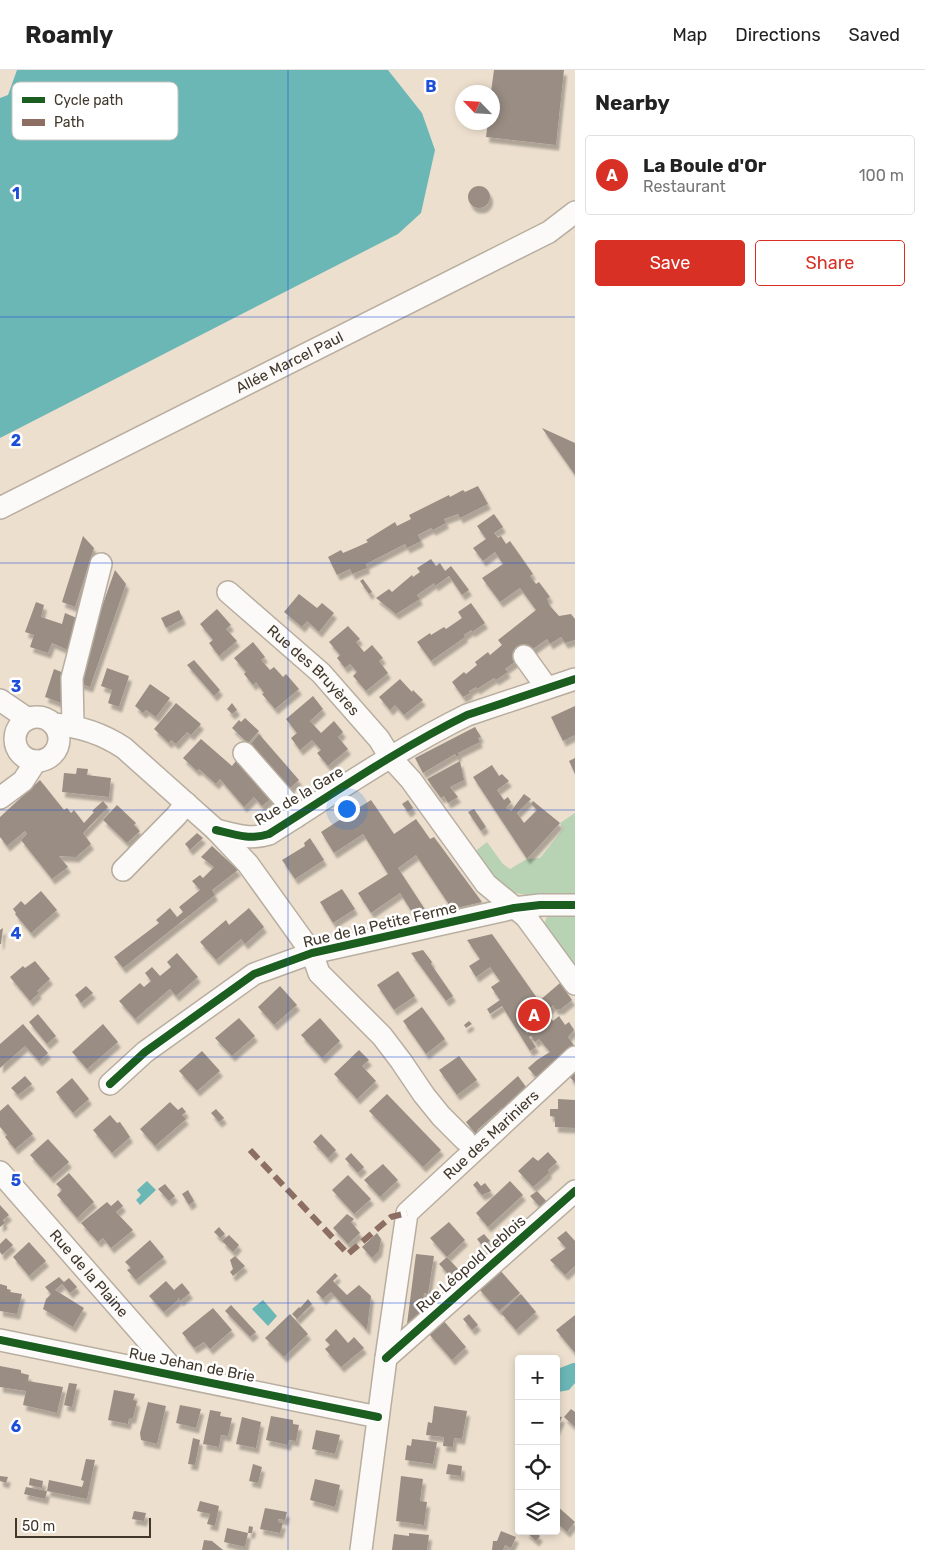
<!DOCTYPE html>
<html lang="en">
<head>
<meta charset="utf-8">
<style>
  :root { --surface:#fff; --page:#f2f2f2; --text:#222; --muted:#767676; --line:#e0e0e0; --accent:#d93025 }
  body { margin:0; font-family:Rubik,sans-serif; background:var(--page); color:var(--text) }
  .controls { position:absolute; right:15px; bottom:15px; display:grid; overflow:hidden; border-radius:5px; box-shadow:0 2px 8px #0003 }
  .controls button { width:45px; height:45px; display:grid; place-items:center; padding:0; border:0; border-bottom:1px solid var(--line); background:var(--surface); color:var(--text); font:25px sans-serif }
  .compass { position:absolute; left:455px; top:15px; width:45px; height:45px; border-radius:50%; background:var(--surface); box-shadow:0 2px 8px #0003; rotate:295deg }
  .scale { position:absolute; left:15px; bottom:12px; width:136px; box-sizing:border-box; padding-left:5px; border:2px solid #41372b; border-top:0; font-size:14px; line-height:18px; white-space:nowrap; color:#41372b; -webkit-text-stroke:4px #fff; paint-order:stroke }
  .you { position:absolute; left:346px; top:738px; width:18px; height:18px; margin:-12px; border:4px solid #fff; border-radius:50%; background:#1a73e8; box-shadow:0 0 0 8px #1a73e833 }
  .badge { display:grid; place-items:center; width:32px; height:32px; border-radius:50%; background:var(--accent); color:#fff; font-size:16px; font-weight:700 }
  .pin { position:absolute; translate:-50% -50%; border:2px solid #fff; box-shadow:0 1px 5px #0006 }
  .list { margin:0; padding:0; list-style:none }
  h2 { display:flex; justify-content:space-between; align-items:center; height:65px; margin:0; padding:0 20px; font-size:21px }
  h2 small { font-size:16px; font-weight:400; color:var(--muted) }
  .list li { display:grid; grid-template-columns:32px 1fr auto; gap:15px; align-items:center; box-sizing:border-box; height:80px; margin:0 10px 10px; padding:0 10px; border:1px solid var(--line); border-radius:5px }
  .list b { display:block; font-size:19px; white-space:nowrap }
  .list p { margin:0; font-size:16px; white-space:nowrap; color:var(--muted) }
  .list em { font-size:16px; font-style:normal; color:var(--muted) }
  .actions { display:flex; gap:10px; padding:15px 20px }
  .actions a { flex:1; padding:11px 0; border:1px solid var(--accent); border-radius:5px; text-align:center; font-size:18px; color:var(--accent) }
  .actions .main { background:var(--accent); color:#fff }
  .icon { flex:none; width:28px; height:28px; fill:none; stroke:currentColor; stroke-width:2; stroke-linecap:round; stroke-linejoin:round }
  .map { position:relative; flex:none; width:575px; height:1480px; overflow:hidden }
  header { display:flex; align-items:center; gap:30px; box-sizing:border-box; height:70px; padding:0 25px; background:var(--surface); border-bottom:1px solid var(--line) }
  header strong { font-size:24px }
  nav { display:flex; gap:28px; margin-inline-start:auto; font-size:18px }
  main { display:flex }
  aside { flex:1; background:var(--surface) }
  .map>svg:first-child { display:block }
  .green { fill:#b8d3b3 }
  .water { fill:#6bb7b6 }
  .building { fill:#9a8e84; fill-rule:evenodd; filter:url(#shadow) }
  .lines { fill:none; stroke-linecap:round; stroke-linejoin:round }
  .minor-casing { stroke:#b8aea0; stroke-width:24 }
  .minor { stroke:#fcfaf8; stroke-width:21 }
  .quiet { stroke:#8d6e63; stroke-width:6; stroke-dasharray:12 6; stroke-linecap:butt }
  .cycleway-casing { stroke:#fff; stroke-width:11 }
  .cycleway { stroke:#1b5e20; stroke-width:8 }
  .grid { fill:none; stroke:#1d4ed8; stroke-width:1; stroke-opacity:0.55 }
  .labels { text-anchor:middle; stroke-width:5; stroke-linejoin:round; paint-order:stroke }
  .street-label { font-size:15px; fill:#41372b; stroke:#fff }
  .key { fill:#fff; stroke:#c6c3bf; stroke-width:1 }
  .key-label { font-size:14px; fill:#41372b }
  .grid-label { font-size:16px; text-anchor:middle; font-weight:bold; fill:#1d4ed8; stroke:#fff; stroke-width:5; stroke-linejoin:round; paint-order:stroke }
</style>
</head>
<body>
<header>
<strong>Roamly</strong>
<nav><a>Map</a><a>Directions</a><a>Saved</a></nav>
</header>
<main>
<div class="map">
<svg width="575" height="1480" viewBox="0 0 575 1480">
  <defs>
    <filter id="shadow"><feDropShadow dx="3" dy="5.5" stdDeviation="1" flood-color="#0004"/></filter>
  </defs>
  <rect width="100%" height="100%" fill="#ecdfce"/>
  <!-- green -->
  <g class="green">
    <path d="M 575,743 L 575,825 C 556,825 515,829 501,816 C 490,807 482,793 473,783 L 487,772 L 503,794 L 510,799 L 527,789 L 540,788 L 563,759 L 560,753 Z"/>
    <polygon points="575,843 575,901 544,855 548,844"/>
  </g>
  <!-- water -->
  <g class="water">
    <polygon points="17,0 388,0 422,43 435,80 421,143 398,164 0,368 0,28 8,25"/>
    <polygon points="147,1111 156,1120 140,1135 136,1130 141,1125 137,1120"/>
    <polygon points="263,1230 277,1246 268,1256 252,1239"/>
    <polygon points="573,1293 575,1293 575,1313 569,1320 558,1322 556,1321 556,1302 560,1298"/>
  </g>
  <!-- building -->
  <g class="building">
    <polygon points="494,0 564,0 556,75 486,67 488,52 492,52 491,22"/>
    <circle cx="479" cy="127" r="11"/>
    <polygon points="542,358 575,373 575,405"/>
    <polygon points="478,416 488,434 460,448 458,444 444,449 446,453 433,460 431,458 418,465 421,471 407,478 405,474 366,494 367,498 352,504 350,499 337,505 328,487 341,480 343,483 357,477 368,472 366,470 395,452 397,456 411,449 409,445 449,425 450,427 463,420 465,422"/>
    <polygon points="494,444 503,457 494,463 498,468 501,466 506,474 510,471 533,504 530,506 536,514 539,512 550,527 547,529 550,536 559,546 571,544 575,549 575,570 565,573 561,567 550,574 547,569 505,599 508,602 496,610 494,608 477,619 476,617 469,621 470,623 463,627 452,612 464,602 466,604 477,595 475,592 488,582 490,585 502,575 498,570 536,540 520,518 500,532 482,508 503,494 495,482 483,491 473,478 486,469 477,456"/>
    <polygon points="83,466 94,478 75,537 62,532"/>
    <polygon points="431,489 436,496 440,493 445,501 451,496 469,520 462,525 449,506 435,516 434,513 417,525 420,529 396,544 376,528 389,519 392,522 412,505 413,507 420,502 417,498"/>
    <polygon points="115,500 126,514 90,617 75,612"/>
    <polygon points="363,509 372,522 369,524 360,511"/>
    <polygon points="299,524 317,538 322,533 334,543 319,562 307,551 302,557 284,542"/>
    <polygon points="36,532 44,535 41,547 62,554 65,543 79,549 68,580 52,573 48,583 30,577 34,565 25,562"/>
    <polygon points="471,533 485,553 472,562 471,560 464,565 465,567 431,591 417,572 430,563 431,565 444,557 446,559 462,548 458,542"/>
    <polygon points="217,539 231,555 226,559 237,571 219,586 209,573 213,570 200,554"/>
    <polygon points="179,540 183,549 166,558 161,548"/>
    <polygon points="348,556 360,569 356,572 364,582 372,575 383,588 379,591 388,603 366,621 353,606 357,602 350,594 345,598 337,588 340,585 329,572"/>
    <polygon points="253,572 265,587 261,590 270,600 274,597 283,607 286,604 299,619 275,639 262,624 264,623 256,612 253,615 244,604 246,602 234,588"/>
    <polygon points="194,590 220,620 214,626 187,595"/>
    <polygon points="107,598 129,606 119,637 108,633 112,620 101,616"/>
    <polygon points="54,599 64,603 65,609 61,621 65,622 61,633 45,627"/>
    <polygon points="400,609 412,622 413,620 423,630 404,645 395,635 390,640 379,627"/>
    <polygon points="150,614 170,628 156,647 146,640 143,643 135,636"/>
    <polygon points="313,626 323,639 310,651 321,663 334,651 343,662 338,667 348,679 328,696 317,683 321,680 312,670 300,680 291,668 297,663 286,649"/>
    <polygon points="176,633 201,654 191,665 187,662 176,674 171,670 169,673 154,659"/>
    <polygon points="232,633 237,640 232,644 227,639"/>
    <polygon points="575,636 575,665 563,671 551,647"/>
    <polygon points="245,648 259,661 248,673 232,658 239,650 241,652"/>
    <polygon points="475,657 481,667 478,668 480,672 458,683 459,685 457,687 455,684 423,703 415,688"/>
    <polygon points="259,664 299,710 289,719 250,675"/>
    <polygon points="201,669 232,696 239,687 273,727 262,736 254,727 244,737 220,709 216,714 199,699 197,701 183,688"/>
    <polygon points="575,688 575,704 569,691"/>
    <polygon points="460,691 464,710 450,717 458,727 448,733 444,726 441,728 427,709"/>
    <polygon points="492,695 499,706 502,704 509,711 497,720 504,730 508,727 511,732 506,738 511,741 524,724 531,729 517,743 524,753 537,740 531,734 533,731 560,753 527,789 473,707"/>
    <polygon points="77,698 88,699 87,705 111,708 109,727 62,722 64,703 76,704"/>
    <polygon points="40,710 64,740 67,738 71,743 74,740 84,753 94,742 92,741 103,731 108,737 83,763 91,774 76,787 59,786 68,797 52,809 21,770 27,764 25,761 7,776 0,767 0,747"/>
    <polygon points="349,730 355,740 371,730 394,764 416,749 430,769 434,767 482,832 452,839 416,785 398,798 428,844 415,847 400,823 371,843 358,823 388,804 377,786 363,764 334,783 321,762 350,743 344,734"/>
    <polygon points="408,730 413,738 408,742 402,734"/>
    <polygon points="117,735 136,753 134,755 140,761 127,773 103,750"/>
    <polygon points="474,739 486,757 481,761 468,742"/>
    <polygon points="197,763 203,768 190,780 185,774"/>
    <polygon points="310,768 324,790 295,809 282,790 305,776 304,773"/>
    <polygon points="212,776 238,800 212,820 215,825 123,898 114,887 159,853 156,850 170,838 177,847 183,842 179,837 200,820 192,811 200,805 203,808 214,797 201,787"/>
    <polygon points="342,819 355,839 333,853 320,832"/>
    <polygon points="41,821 57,840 31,863 15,844 16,843 13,839 21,831 25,835"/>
    <polygon points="443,835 445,840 435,843 434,837"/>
    <polygon points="249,838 264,857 245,874 241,869 216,890 200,872 226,850 229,855"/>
    <polygon points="3,858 1,874 0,874 0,860"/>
    <path d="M 492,864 L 539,931 L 560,913 L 572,930 L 561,939 L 555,939 L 553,935 L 546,942 L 553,951 L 559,946 L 565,955 L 569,952 L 574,960 L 568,967 L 575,977 L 537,1008 L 528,998 L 537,990 L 550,982 L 539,969 L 535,972 L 531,966 L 529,967 L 536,977 L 530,981 L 502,936 L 490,944 L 487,939 L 500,930 L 491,917 L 500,911 L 490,897 L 476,907 L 469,896 L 480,889 L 467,870 ZM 527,948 L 533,957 L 527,963 L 520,953 Z"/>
    <polygon points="423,880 432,892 431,894 453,926 446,931 411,883"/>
    <polygon points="177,883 198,907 176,926 170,919 135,949 119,931 140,913 144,917 151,911 145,903 152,897 160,906 171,897 167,892"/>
    <polygon points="35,891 50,909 37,921 39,923 30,931 10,907 23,896 25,898"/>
    <polygon points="398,901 415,926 394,940 377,915"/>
    <polygon points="86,916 93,923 81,933 75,925"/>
    <polygon points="280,916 297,935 274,955 258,937"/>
    <polygon points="422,937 445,969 426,984 403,951"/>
    <polygon points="38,944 56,966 47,974 29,952"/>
    <polygon points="239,948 255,966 232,986 215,968"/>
    <polygon points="320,948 340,971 322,988 301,965"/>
    <polygon points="469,951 472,954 466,958 464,955"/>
    <polygon points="23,954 48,983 39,991 25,976 0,998 0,974"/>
    <polygon points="103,954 118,972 87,999 72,982"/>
    <polygon points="359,980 369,990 362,996 376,1011 357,1029 334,1004"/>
    <polygon points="202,981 220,1001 197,1021 179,1001"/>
    <polygon points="459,986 477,1010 457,1025 439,1000"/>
    <polygon points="575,1000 575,1013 569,1006"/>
    <polygon points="25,1006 32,1014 18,1025 11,1018"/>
    <polygon points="518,1006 526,1017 506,1035 511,1040 507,1044 502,1038 477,1060 482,1066 479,1068 466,1052"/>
    <polygon points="72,1008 89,1029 73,1043 56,1022"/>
    <polygon points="387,1024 441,1080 423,1097 369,1041"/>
    <polygon points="558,1029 575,1030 575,1058 555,1057 555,1047 550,1046 550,1039 558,1039"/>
    <polygon points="170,1032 178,1040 182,1037 186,1042 182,1045 186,1049 155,1076 140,1059"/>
    <polygon points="8,1034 33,1064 15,1079 5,1067 7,1065 0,1057 0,1041"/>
    <polygon points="216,1039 224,1048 219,1052 211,1043"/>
    <polygon points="110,1045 117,1053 120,1052 130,1067 112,1083 93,1060"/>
    <polygon points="321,1064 336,1080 328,1088 313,1072"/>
    <polygon points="48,1069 69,1092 51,1108 30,1085"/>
    <polygon points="548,1082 557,1092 548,1100 549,1103 533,1117 518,1101 533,1087 538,1091"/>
    <polygon points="351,1083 364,1097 358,1103 345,1089"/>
    <polygon points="383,1094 398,1110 380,1127 364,1110"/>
    <polygon points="69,1103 94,1132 77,1148 57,1125 62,1120 56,1114"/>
    <polygon points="348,1105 371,1129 354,1144 332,1120"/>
    <polygon points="477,1111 481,1116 485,1113 491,1121 482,1125 473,1115"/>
    <polygon points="510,1111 523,1125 488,1157 476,1143"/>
    <polygon points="165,1114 175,1126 169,1131 158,1119"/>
    <polygon points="188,1120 194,1131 189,1135 182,1124"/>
    <polygon points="537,1121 548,1133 542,1139 530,1126"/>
    <polygon points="118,1130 123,1136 116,1142 133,1160 111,1178 103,1168 98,1172 81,1153 107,1132 111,1136"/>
    <polygon points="0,1135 9,1145 3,1150 5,1153 0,1157"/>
    <polygon points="347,1144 354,1149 351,1152 360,1163 348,1174 333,1158"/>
    <polygon points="449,1152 465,1170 447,1187 430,1168"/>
    <polygon points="219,1157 225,1164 220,1168 214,1162"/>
    <polygon points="566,1161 575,1171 575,1196 565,1205 550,1190 566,1178 557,1168"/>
    <polygon points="377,1163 381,1169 379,1181 372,1188 362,1177"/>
    <polygon points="484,1164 490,1171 483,1177 477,1169"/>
    <polygon points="229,1165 239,1175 233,1182 222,1171"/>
    <polygon points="6,1168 13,1175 2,1185 0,1182 0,1174"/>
    <polygon points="150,1170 164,1187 136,1210 127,1200 131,1198 125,1192"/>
    <polygon points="29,1172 46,1191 29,1206 13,1187"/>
    <polygon points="416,1184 434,1186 428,1224 424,1223 422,1241 407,1254"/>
    <polygon points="235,1186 245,1196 233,1206 230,1202 233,1199 230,1190"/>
    <polygon points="447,1187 458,1199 450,1206 439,1194"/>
    <polygon points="499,1199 520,1223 499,1241 478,1218"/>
    <polygon points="335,1203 338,1206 333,1211 347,1225 359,1215 371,1226 367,1260 331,1222 323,1229 316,1222"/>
    <polygon points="59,1207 64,1212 69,1208 77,1217 70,1223 62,1214 55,1220 84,1238 73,1257 43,1239 46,1229 51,1224 45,1217"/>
    <polygon points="166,1211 174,1220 182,1213 190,1223 180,1231 178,1227 178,1230 164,1242 149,1226"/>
    <polygon points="0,1214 7,1216 7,1219 11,1220 10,1222 22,1224 17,1244 0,1241"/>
    <polygon points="521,1224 536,1242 516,1260 501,1243"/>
    <polygon points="308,1229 312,1234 297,1249 292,1244 299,1237 300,1238"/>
    <polygon points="231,1235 256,1262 250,1267 225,1241"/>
    <polygon points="213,1238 232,1260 210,1279 204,1272 194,1278 182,1263"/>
    <polygon points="290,1244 308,1264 284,1287 265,1268"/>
    <polygon points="469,1244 478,1255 472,1260 463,1249"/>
    <polygon points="575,1245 575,1283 556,1260"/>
    <polygon points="443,1250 466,1277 452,1290 428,1263"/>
    <polygon points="336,1259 348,1273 354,1267 364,1278 341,1297 325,1279 330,1275 325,1270"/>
    <polygon points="0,1296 21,1300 21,1303 29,1305 28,1311 63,1317 57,1343 23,1335 26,1321 0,1317"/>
    <polygon points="69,1313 77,1314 72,1337 64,1335"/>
    <polygon points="114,1320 135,1324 133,1330 137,1331 133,1348 129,1348 128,1354 108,1350"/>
    <polygon points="148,1332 166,1336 157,1374 141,1370 140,1363"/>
    <polygon points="180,1335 201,1339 196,1358 176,1353"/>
    <polygon points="434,1336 467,1341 462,1369 454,1368 453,1377 443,1376 444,1367 426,1365 428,1352 432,1353"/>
    <polygon points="571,1339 575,1342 575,1357 564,1347"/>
    <polygon points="210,1340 221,1342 220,1346 232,1348 228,1366 221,1365 219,1377 203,1374"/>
    <polygon points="271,1346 293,1350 293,1354 299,1355 296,1371 289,1370 288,1375 266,1370"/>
    <polygon points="556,1346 562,1347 556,1361"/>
    <polygon points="242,1347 261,1352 256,1378 236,1374"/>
    <polygon points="316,1360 340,1365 335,1384 312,1379"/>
    <polygon points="193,1368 200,1370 195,1395 188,1394"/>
    <polygon points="412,1369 437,1372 433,1394 405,1390 407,1375 411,1376"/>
    <polygon points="86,1389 95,1390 87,1429 47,1421 49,1410 82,1417 84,1411 81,1410"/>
    <polygon points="253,1394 262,1397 258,1413 249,1411"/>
    <polygon points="448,1394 462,1396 461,1406 446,1404"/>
    <polygon points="0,1406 8,1407 6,1413 0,1411"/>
    <polygon points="401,1406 423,1409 420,1431 427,1432 424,1455 396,1451"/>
    <polygon points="30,1408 43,1411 42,1418 29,1415"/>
    <polygon points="315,1409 340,1415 335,1437 310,1430"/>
    <polygon points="26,1417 47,1421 45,1429 24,1424"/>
    <polygon points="200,1431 219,1436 215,1456 207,1454 210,1444 197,1441"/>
    <polygon points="556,1435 575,1452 567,1462 556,1452"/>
    <polygon points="265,1438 287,1442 285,1450 278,1449 278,1452 283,1453 280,1463 260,1459"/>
    <polygon points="134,1441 146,1443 144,1451 132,1449"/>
    <polygon points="249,1456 253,1457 252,1463 248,1463"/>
    <polygon points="227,1458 248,1463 245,1477 224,1472"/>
    <polygon points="501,1461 516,1467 511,1478 505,1475 503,1480 492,1480 493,1471 497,1471"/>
    <polygon points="525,1461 534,1461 540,1466 536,1471"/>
    <polygon points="409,1463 429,1465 427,1480 392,1480 394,1464 409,1466"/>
    <polygon points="204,1470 212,1471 223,1480 202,1480"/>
  </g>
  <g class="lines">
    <!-- minor casing -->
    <g class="minor-casing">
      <g id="minor">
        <path id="s1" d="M 0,438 L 549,162 L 575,142"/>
        <path id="s2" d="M 228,522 L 321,603 L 379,669 L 390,687 L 411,710 L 486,814 L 526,847 L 575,914"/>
        <polyline points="524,586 547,618"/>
        <polyline points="0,630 28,649"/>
        <circle cx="37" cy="669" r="22"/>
        <path d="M 53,654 C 79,656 103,664 124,678 L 216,760 L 248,794 L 312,883 L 319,903 L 382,966 L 401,991 L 424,1025 L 441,1046 L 465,1070"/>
        <polyline points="73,656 72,608 101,494"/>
        <polyline points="244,683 287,732 296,747"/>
        <polyline points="0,728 23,711 36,691"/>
        <path d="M 216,760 C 236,765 250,770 269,764 C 334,723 398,679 467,645 L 575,609"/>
        <polyline points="123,800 177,745 186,733"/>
        <polyline points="110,1014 145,982 254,904 312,883 514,838 540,835 575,835"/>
        <path id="s3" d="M 0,1102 L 178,1305"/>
        <polyline points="0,1270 378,1347"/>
        <polyline points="386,1288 575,1121"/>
        <path id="s4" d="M 361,1480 L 386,1288 L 407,1143 L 575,987"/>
      </g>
    </g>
    <!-- minor -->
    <use href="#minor" class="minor"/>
    <!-- quiet -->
    <polyline class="quiet" points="250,1080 348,1184 391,1147 407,1143"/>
    <!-- cycleway casing -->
    <g class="cycleway-casing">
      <g id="cycleway">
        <path d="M 216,760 C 236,765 250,770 269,764 C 334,723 398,679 467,645 L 575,609"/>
        <polyline points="110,1014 145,982 254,904 312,883 514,838 540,835 575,835"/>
        <polyline points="0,1270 378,1347"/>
        <polyline points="386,1288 575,1121"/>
      </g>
    </g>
    <!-- cycleway -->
    <use href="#cycleway" class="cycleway"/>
  </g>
  <!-- grid -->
  <path class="grid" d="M 288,0 L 288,1480M 0,247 L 575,247M 0,493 L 575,493M 0,740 L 575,740M 0,987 L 575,987M 0,1233 L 575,1233"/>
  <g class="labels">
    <!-- street labels -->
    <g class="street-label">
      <text dy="5" stroke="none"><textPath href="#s1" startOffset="324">Allée Marcel Paul</textPath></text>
      <text dy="5" stroke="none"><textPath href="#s2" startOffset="116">Rue des Bruyères</textPath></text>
      <text transform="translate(299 726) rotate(-31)" y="5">Rue de la Gare</text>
      <text transform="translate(380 855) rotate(-13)" y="5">Rue de la Petite Ferme</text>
      <text dy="5" stroke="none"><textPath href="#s4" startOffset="455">Rue des Mariniers</textPath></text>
      <text transform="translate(471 1194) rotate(-41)" y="5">Rue Léopold Leblois</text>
      <text dy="5" stroke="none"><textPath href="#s3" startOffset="135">Rue de la Plaine</textPath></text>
      <text transform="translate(192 1295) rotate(11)" y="5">Rue Jehan de Brie</text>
    </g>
  </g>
  <!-- legend -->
  <rect x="12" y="12" width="166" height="58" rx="8" class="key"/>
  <rect x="22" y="27" width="23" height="6" fill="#1b5e20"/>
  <rect x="22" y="49" width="23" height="7" fill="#8d6e63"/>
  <g class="key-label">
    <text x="54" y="35">Cycle path</text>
    <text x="54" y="57">Path</text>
  </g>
  <g class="grid-label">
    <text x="431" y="22">B</text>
    <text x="16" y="129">1</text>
    <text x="16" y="376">2</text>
    <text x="16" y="622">3</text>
    <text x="16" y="869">4</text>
    <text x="16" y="1116">5</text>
    <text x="16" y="1362">6</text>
  </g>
</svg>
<div class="controls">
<button>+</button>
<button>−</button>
<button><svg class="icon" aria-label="locate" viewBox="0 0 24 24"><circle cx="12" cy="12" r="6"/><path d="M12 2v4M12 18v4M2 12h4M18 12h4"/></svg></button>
<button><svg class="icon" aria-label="layers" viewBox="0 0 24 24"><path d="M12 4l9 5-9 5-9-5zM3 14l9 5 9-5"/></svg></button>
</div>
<svg class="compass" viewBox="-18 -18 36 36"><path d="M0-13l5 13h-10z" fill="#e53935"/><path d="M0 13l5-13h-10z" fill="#767676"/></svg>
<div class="scale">50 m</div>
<div class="you"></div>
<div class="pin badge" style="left:534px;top:945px">A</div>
</div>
<aside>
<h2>Nearby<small></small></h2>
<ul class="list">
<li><span class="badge">A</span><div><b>La Boule d'Or</b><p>Restaurant</p></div><em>100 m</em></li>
</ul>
<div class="actions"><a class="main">Save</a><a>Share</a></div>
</aside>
</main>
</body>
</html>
